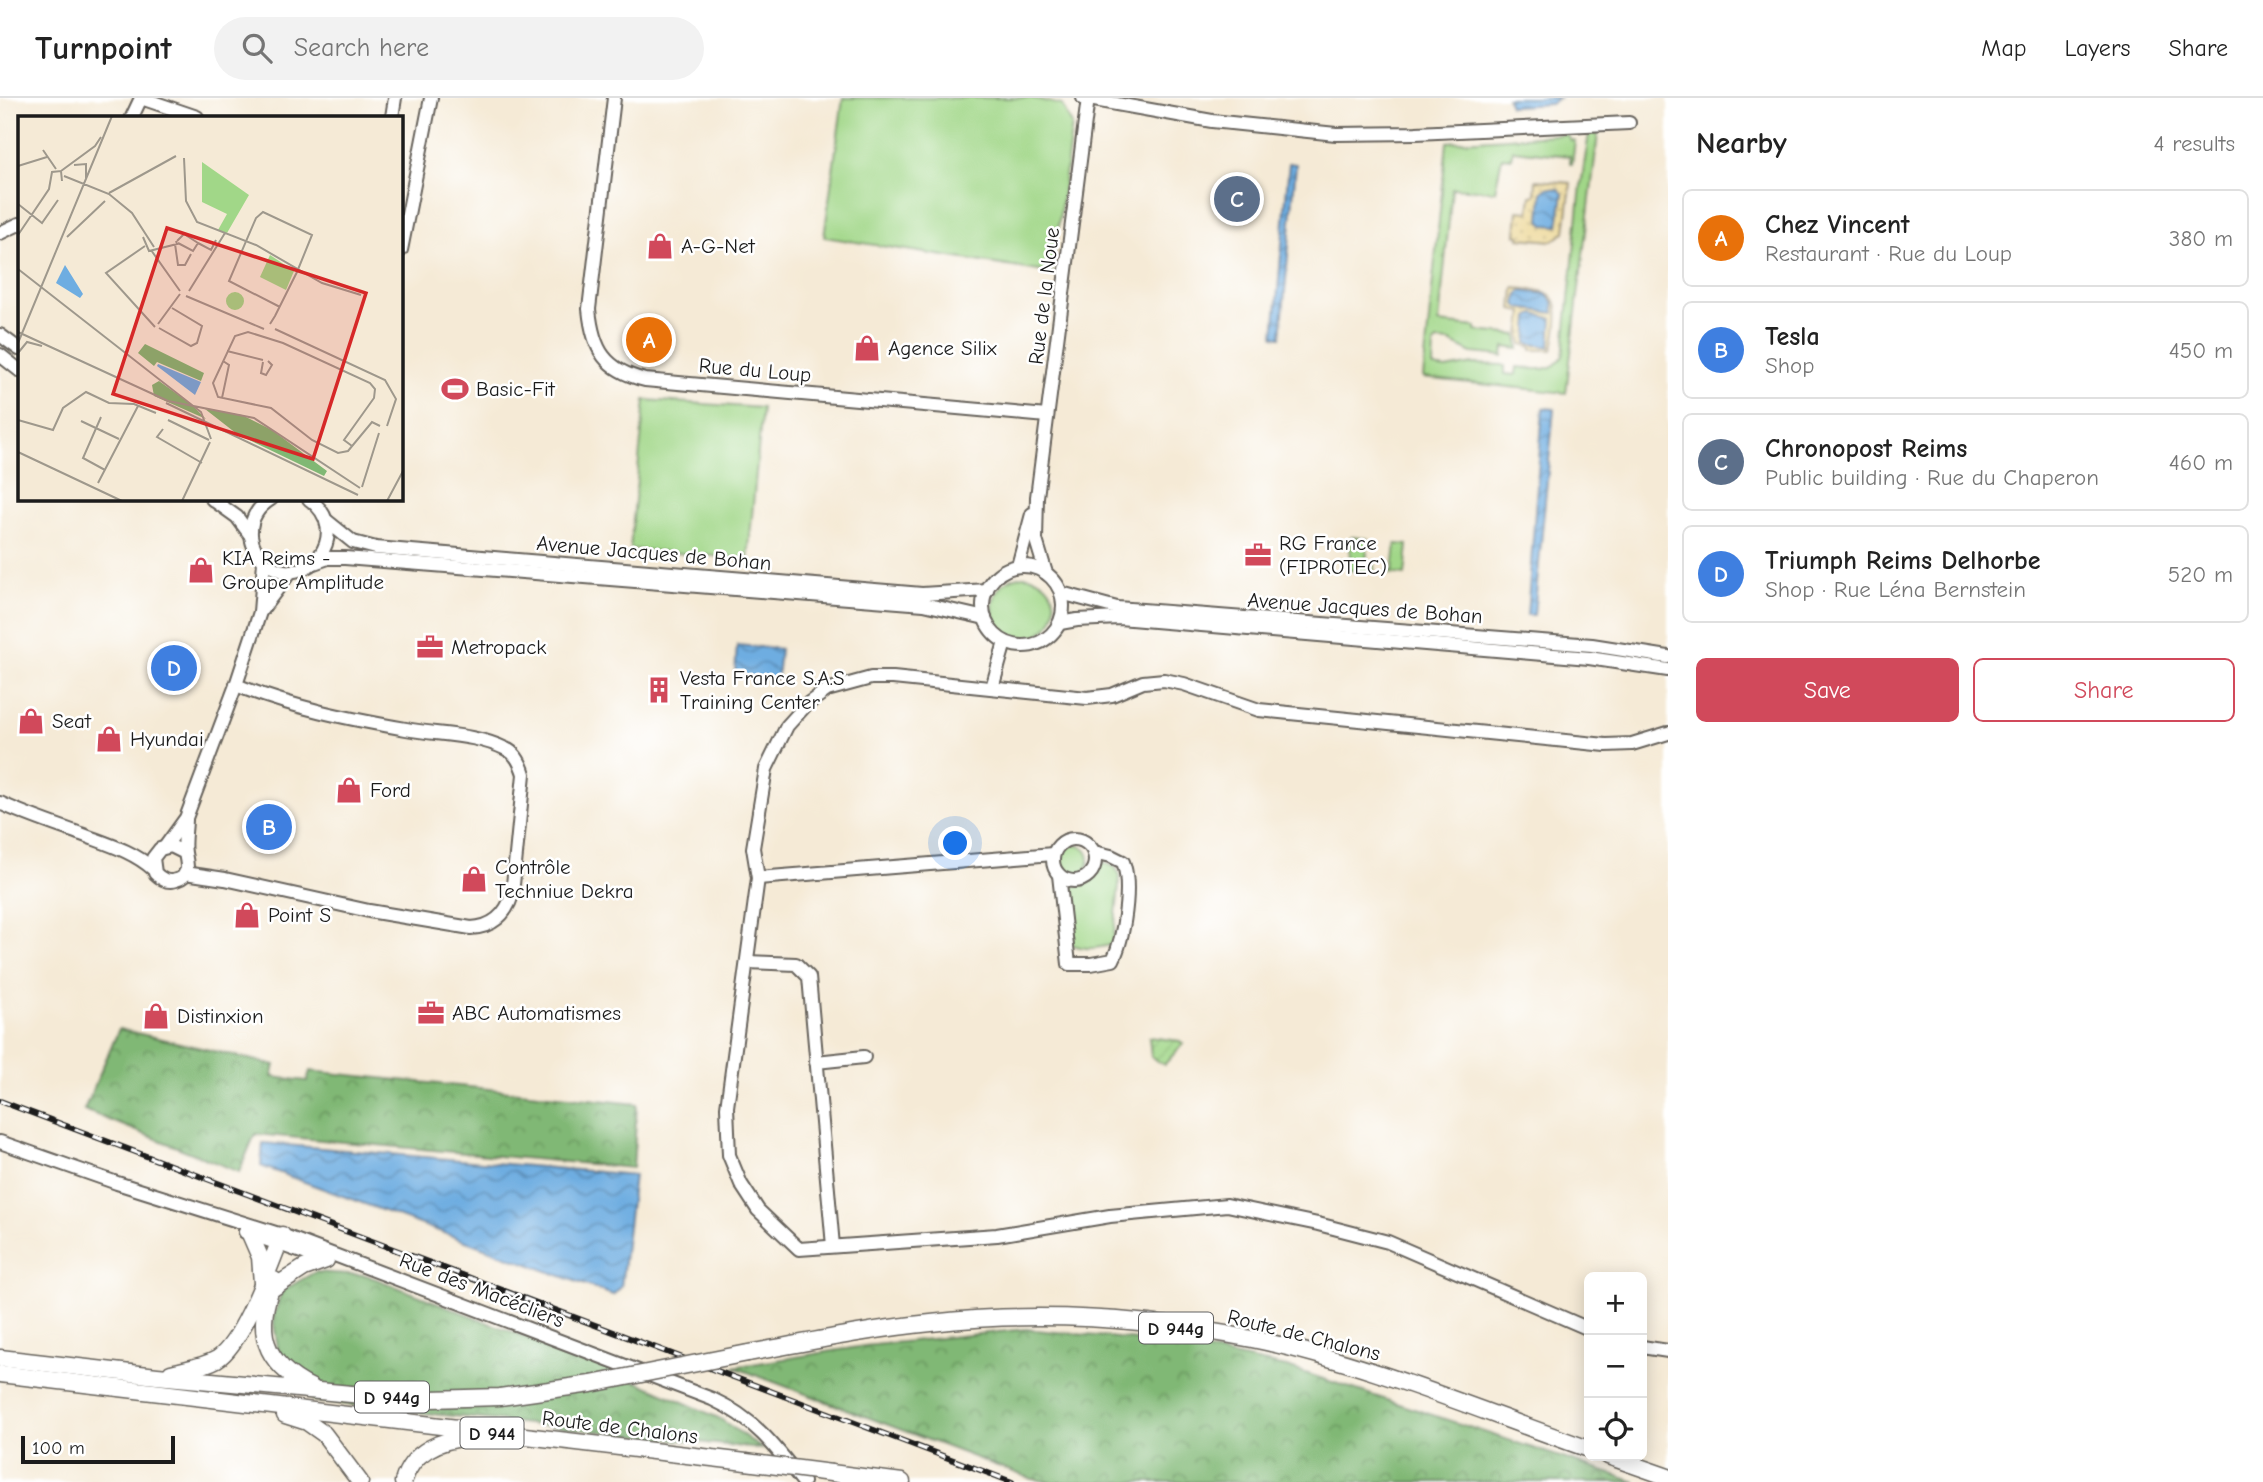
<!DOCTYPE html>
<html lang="en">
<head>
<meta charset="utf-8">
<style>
  :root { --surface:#fff; --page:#f2f2f2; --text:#222; --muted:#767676; --line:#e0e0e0; --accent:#d1495b }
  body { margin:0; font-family:"Comic Neue",sans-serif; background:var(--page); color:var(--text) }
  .controls { position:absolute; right:21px; bottom:21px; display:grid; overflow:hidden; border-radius:10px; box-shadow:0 4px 18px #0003 }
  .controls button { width:63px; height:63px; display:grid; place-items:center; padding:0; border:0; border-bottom:2px solid var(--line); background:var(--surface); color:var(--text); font:35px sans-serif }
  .scale { position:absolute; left:21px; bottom:18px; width:154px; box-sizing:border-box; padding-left:7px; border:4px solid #1c1c1c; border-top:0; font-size:19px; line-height:24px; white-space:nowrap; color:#1c1c1c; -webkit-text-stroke:5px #fff; paint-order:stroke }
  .you { position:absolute; left:956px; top:746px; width:24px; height:24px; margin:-18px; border:5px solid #fff; border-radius:50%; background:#1a73e8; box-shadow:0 0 0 10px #1a73e833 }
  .badge { display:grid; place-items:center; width:46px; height:46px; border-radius:50%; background:var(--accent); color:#fff; font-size:23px; font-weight:700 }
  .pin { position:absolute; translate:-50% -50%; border:4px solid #fff; box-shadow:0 2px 7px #0006 }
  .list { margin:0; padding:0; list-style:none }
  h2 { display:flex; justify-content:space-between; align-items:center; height:91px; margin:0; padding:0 28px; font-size:30px }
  h2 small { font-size:23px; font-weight:400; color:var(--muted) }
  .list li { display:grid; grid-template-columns:46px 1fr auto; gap:21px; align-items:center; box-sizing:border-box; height:98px; margin:0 14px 14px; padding:0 14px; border:2px solid var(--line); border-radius:10px }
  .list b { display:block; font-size:26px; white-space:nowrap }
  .list p { margin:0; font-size:23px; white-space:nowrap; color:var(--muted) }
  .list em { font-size:23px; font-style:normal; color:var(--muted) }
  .actions { display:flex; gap:14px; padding:21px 28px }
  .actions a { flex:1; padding:16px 0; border:2px solid var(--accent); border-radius:10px; text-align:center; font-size:24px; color:var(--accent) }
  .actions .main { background:var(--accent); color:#fff }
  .icon { flex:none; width:38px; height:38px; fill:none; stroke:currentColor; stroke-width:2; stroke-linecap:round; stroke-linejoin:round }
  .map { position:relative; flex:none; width:1668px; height:1384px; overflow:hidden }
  header { display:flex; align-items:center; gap:42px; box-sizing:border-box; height:98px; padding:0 35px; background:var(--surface); border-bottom:2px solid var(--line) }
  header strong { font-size:33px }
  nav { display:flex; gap:38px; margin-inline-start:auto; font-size:24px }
  .search { width:490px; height:63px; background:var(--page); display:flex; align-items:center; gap:18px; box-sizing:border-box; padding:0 24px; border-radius:38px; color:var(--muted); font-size:26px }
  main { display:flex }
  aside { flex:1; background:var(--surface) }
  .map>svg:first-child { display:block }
  .grass { fill:#a1d788; stroke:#5e7a52; stroke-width:2 }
  .forest { fill:url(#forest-crowns); stroke:#4e6a48; stroke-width:2 }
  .sand { fill:url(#sand-dots); stroke:#857b5d; stroke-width:2 }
  .garden { fill:url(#garden-furrows); stroke:#5e7a52; stroke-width:2 }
  .water { fill:url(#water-waves); stroke:#45647e; stroke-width:2 }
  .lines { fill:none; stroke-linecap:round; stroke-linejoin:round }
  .minor-casing { stroke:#68645d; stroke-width:16 }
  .major-casing { stroke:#68645d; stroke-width:19 }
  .minor { stroke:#fff; stroke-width:12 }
  .major { stroke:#fff; stroke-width:16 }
  .rail-casing { stroke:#1c1c1c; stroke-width:6 }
  .rail { stroke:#fff; stroke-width:3.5; stroke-dasharray:10; stroke-linecap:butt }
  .major-bridge-casing { stroke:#68645d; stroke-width:19; stroke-linecap:butt }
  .major-bridge { stroke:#fff; stroke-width:16 }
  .labels { text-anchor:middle; stroke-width:5; stroke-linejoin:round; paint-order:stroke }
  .shield { fill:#fff; stroke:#606060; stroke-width:2 }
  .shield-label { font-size:19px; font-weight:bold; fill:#1c1c1c }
  .poi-label { font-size:21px; fill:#1c1c1c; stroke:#fff; text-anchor:start }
  .street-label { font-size:21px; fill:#1c1c1c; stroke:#fff }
  .inset-road { fill:none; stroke:#9e988c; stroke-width:2 }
  .view { fill:#d62828; fill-opacity:0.15; stroke:#d62828; stroke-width:3.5 }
  .inset-edge { fill:none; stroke:#1c1c1c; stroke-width:3.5 }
</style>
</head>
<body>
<header>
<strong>Turnpoint</strong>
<div class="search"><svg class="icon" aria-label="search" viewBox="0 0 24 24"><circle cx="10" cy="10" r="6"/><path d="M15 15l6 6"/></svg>Search here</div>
<nav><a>Map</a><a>Layers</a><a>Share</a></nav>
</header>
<main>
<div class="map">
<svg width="1668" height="1384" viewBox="0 0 1668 1384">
  <defs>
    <pattern id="forest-crowns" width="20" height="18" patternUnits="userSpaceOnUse" patternTransform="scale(1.75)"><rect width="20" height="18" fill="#80b874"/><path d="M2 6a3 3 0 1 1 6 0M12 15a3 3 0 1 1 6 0" fill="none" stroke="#68955e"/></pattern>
    <pattern id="sand-dots" width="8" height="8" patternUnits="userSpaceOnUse" patternTransform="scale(1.75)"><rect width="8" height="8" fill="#eeda9e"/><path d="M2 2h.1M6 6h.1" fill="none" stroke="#ccba88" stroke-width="1.8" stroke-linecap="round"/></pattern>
    <pattern id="garden-furrows" width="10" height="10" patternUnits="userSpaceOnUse" patternTransform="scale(1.75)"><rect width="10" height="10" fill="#a1d788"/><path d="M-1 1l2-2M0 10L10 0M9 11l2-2" fill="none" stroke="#8ab875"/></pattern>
    <pattern id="water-waves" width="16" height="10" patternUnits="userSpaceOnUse" patternTransform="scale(1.75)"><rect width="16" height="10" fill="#6eade1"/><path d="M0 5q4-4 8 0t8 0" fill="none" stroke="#5a8cb6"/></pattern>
  </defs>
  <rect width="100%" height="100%" fill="#fff"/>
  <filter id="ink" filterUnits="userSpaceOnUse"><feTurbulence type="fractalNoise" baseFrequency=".0143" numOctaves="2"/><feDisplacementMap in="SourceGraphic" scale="14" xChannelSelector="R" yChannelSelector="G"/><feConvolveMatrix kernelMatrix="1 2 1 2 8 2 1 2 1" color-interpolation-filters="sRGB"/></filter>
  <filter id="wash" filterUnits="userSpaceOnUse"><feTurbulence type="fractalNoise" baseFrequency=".00686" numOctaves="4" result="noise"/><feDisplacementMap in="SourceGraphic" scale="28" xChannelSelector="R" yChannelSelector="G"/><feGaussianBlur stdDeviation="1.57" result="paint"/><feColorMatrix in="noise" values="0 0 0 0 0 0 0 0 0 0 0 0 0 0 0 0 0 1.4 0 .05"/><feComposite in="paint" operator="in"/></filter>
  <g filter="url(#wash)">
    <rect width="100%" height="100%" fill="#f5ead6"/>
    <!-- grass -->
    <g class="grass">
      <polygon points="843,0 1032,0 1062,7 1072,27 1052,175 824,139"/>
      <path d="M 1589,35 L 1598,36 L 1566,295 L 1423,280 L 1447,44 L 1567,36 L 1570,42 L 1575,43 L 1572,66 L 1570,66 L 1570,58 L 1513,52 L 1511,60 L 1502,59 L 1495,93 L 1452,90 L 1439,225 L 1476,229 L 1476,233 L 1517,237 L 1519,251 L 1504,249 L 1503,258 L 1472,255 L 1450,244 L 1437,243 L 1434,246 L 1433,269 L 1446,271 L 1473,266 L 1502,267 L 1505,268 L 1505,276 L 1516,277 L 1517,269 C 1535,271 1552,276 1563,258 L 1581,87 Z"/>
      <polygon points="645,302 762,310 748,461 630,451"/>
      <polygon points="1351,439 1368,441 1366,465 1375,467 1374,474 1349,472"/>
      <polygon points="1396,446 1408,447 1405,477 1385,475 1386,473 1393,473"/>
      <circle cx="1024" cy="509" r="31"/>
      <circle cx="1074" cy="762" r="15"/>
      <path d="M 1101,763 L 1115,769 L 1120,777 L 1113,846 C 1097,851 1085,852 1070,846 L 1064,787 C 1086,790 1095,785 1101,763 Z"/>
    </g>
    <!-- forest -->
    <g class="forest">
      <polygon points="119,931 275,967 272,979 307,983 310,973 637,1006 633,1070 255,1036 239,1074 84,1012"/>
      <polygon points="315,1174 366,1177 611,1272 719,1320 763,1351 313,1303 278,1251 273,1220 282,1193"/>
      <polygon points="1026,1231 1168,1245 1287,1269 1636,1384 1051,1384 1032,1381 734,1269 864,1248"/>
    </g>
    <!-- sand -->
    <g class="sand">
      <polygon points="1536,82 1571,85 1565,134 1553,143 1519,140 1519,137 1516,137 1518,113 1529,114 1531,98 1535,97"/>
      <path d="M 1514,190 C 1542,193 1561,190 1557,225 C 1556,234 1555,244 1552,252 L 1532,252 L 1532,249 L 1522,246 L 1520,238 L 1523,214 L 1512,212 Z"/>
    </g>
    <!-- garden -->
    <polygon class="garden" points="1149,939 1180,943 1183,946 1164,967 1151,959"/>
    <!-- water -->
    <g class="water">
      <polygon points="1507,0 1559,0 1551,6 1515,8 1510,8"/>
      <polygon points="1289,65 1296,66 1281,239 1274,238"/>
      <polygon points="1547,90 1559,91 1563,96 1558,128 1544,127 1540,123 1542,94"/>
      <polygon points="1522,193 1546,196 1553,204 1554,215 1519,210 1516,206 1518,196"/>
      <polygon points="1534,216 1552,220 1550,249 1527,245 1529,219"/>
      <polygon points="1543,310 1554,311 1534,517 1527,517"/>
      <polygon points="737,547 780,551 777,581 735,577"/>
      <polygon points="263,1045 634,1077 621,1189 613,1197 261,1068"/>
    </g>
  </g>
  <g filter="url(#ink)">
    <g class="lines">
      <!-- minor casing -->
      <g class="minor-casing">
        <g id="minor">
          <path d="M 614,0 L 589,211 C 593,252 605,272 645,282 L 1047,318"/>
          <polyline points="1083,0 1212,23 1336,36 1416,35 1629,25"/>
          <polyline points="132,19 141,0 197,19"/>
          <polyline points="392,19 395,0"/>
          <polyline points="0,135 19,126"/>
          <polyline points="401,152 431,0"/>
          <polyline points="0,237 19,251"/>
          <polyline points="0,257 19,272"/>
          <polyline points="212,401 237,419 251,438"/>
          <path d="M 271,401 C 258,409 250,421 251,437 C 252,448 258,458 266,465 C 307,496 355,434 309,401"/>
          <polyline points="327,423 353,444 376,450 922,496 987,492"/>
          <polyline points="314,465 328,460 345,460 924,506 985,520"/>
          <circle cx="1023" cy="508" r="40"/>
          <polyline points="1018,468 1032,416"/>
          <polyline points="1046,475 1036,442 1037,399 1088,0"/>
          <polyline points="1061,495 1117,510 1592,547 1668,559"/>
          <polyline points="260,514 291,473"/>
          <polyline points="1060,525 1077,522 1119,520 1589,560 1668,572"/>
          <polyline points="992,590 1005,544"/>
          <path d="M 0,705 C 26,717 53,726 81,736 C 107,746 133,753 153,771"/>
          <circle cx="1074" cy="762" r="21"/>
          <polyline points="165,749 186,720 236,587 260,514 264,464"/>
          <path d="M 185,755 L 171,748 L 160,751 L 153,760 L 155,775 C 161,781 167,785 176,782 C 191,778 187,766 185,755 C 183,744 186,731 186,721"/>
          <path d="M 185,775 L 225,781 L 369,813 L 471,830 C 492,829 506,817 512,797 L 524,676 C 521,666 516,655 506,651 C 477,636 438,637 406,631 C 349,621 290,609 236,587"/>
          <path d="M 1059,777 L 1069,866 L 1091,866 L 1113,862 C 1124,840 1132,787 1123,764 L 1111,758 L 1094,754"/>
          <polyline points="758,780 1053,756"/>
          <polyline points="747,864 796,866 809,879 833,1148"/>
          <polyline points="816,964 864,959"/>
          <path d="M 0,1044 L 117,1085 L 282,1137 L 712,1301 C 754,1320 776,1349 803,1384"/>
          <polyline points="245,1134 327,1163"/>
          <polyline points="1589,1231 1388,1144 1318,1126 1227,1107 1110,1118 997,1137 799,1151 758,1112 741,1086 729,1057 727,1009 758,780 753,750 766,671 787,628 806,607 827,592 871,580 893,580 1087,600 1112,597 1143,584 1164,582 1184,586 1259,612 1606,647 1632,646 1668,635"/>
          <polyline points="1642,1249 1668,1253"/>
        </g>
      </g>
      <!-- major casing -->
      <g class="major-casing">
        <g id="major">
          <polyline points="250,1136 260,1159 262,1185"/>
          <path d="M 274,1182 C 254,1232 262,1265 312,1290"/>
          <polyline points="270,1192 304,1170 326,1162"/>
          <path d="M 748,1255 C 809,1244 869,1231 931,1225 C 1037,1213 1148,1220 1252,1241 C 1366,1264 1480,1313 1589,1351"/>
          <polyline points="0,1260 157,1278 373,1298 431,1301 500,1299 591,1286"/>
          <path d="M 171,1275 C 186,1271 203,1269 217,1261 C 243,1245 270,1167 282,1137"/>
          <polyline points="0,1276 746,1364"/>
          <polyline points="285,1317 307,1324 324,1336 360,1384"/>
          <polyline points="1608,1358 1668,1379"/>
          <polyline points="831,1375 902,1384"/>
          <path d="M 403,1384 C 412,1353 441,1341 472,1339"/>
        </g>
      </g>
      <!-- minor -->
      <use href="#minor" class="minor"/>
      <!-- major -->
      <use href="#major" class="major"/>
      <!-- rail casing -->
      <g class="rail-casing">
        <polyline id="rail" points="0,1003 1012,1384"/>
      </g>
      <!-- rail -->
      <use href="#rail" class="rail"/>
      <!-- major-bridge casing -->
      <g class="major-bridge-casing">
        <g id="major-bridge">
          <polyline points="591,1286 748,1255"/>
          <polyline points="746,1364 831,1375"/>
        </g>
      </g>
      <!-- major-bridge -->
      <use href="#major-bridge" class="major-bridge"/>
    </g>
  </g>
  <!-- icons -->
  <defs>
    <g id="shop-bare" transform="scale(2.1)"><path d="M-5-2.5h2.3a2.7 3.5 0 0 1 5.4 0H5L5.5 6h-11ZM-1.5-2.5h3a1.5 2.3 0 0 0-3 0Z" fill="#d1495b" stroke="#fff" stroke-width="2.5" paint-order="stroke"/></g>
    <g id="stadium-bare" transform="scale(2.1)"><path d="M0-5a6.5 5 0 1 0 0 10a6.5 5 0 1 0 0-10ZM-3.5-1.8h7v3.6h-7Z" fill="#d1495b" stroke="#fff" stroke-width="2.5" paint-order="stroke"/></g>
    <g id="office-bare" transform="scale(2.1)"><path d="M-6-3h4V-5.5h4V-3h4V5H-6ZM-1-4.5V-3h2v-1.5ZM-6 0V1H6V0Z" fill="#d1495b" stroke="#fff" stroke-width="2.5" paint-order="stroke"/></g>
    <g id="building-bare" transform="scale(2.1)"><path d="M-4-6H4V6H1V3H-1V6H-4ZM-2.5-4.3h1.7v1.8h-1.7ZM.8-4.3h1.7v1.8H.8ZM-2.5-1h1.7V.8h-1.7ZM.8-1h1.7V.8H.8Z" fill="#d1495b" stroke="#fff" stroke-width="2.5" paint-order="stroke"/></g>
  </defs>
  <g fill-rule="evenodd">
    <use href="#shop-bare" x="660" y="148"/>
    <use href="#shop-bare" x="867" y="250"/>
    <use href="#stadium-bare" x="455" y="291"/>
    <use href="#office-bare" x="1258" y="457"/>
    <use href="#shop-bare" x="201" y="472"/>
    <use href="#office-bare" x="430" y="549"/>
    <use href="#building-bare" x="659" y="592"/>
    <use href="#shop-bare" x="31" y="623"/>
    <use href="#shop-bare" x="109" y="641"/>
    <use href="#shop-bare" x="349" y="692"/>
    <use href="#shop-bare" x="474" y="781"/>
    <use href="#shop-bare" x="247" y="817"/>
    <use href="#office-bare" x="431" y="915"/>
    <use href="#shop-bare" x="156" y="918"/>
  </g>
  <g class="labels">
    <!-- shield labels -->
    <g class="shield">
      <rect x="1139" y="1214.5" width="74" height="31" rx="5"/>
      <rect x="355" y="1283.5" width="74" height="31" rx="5"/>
      <rect x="460.5" y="1319.5" width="63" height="31" rx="5"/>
    </g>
    <g class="shield-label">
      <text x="1176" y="1237">D 944g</text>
      <text x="392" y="1306">D 944g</text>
      <text x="492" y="1342">D 944</text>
    </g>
    <!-- poi labels -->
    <g class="poi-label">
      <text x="681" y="155">A-G-Net</text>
      <text x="888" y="257">Agence Silix</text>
      <text x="476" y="298">Basic-Fit</text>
      <text x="1279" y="452">RG France<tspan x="1279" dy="24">(FIPROTEC)</tspan></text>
      <text x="222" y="467">KIA Reims -<tspan x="222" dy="24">Groupe Amplitude</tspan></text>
      <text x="451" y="556">Metropack</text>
      <text x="680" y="587">Vesta France S.A.S<tspan x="680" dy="24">Training Center</tspan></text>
      <text x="52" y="630">Seat</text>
      <text x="130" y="648">Hyundai</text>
      <text x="370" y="699">Ford</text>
      <text x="495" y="776">Contrôle<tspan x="495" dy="24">Techniue Dekra</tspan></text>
      <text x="268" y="824">Point S</text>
      <text x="452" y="922">ABC Automatismes</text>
      <text x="177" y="925">Distinxion</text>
    </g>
    <!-- street labels -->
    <g class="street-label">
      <text transform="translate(1044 198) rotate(-83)" y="7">Rue de la Noue</text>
      <text transform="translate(755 272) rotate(5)" y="7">Rue du Loup</text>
      <text transform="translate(654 455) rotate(5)" y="7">Avenue Jacques de Bohan</text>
      <text transform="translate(1365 510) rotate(4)" y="7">Avenue Jacques de Bohan</text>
      <text transform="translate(482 1192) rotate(21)" y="7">Rue des Macécliers</text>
      <text transform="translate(1304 1237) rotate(14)" y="7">Route de Chalons</text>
      <text transform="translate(620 1329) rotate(7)" y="7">Route de Chalons</text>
    </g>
  </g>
  <!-- overview -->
  <g transform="translate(18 18)">
    <rect width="385" height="385" fill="#f5ead6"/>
    <path d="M 184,46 L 231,79 L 209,117 L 200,114 L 209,98 L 184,86 ZM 252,139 L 276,155 L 268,174 L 242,161 ZM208 185a9 9 0 1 1 18 0a9 9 0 1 1-18 0Z" fill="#a1d788"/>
    <path d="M 127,228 L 186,257 L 183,265 L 139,246 L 136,250 L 120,237 ZM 141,265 L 173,288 L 188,303 L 136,280 L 134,269 ZM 187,293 L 224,299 L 254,314 L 309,355 L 306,360 L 219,318 Z" fill="#80b874"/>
    <path d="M 47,149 L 65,178 L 62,182 L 38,167 ZM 140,248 L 183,266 L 177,279 L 139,250 Z" fill="#6eade1"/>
    <path class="inset-road" d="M 25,34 L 38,53M 166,42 L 168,85 L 179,106 L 238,129 L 304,167 L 343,179M 56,49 L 68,48 L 68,62M 0,50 L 29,41M 43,55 L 77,30 L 83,21M 46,60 L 91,78 L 114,97 L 136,131M 91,77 L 158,40M 0,88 L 24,107 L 40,84M 0,119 L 31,73 L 34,56 L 43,55 L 44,65M 49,121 L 87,85M 125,121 L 131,135 L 159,128 L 158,125M 159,125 L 166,118 L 180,127 L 175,135 L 160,127M 180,127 L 193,134 L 198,124M 157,128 L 160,149 L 167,149 L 173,138M 127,130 L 88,157 L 137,211M 133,134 L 162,175M 0,153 L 183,296 L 193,323M 171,175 L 207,117M 168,180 L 246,213M 140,208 L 162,178M 252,208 L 257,200 L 279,156 L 294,119 L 245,96 L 238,102 L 211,165 L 262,191M 141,212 L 173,230 L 179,227 L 184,210 L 154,192M 257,213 L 367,264 L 378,283 L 369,310M 0,216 L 150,285 L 236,302 L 342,372M 0,227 L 94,0M 209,235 L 245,244M 0,237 L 9,226 L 24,230M 245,246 L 243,257 L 248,259 L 254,249 L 250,245M 204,282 L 211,249 L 205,245M 148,287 L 340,379M 83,301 L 65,342 L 87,354M 0,304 L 35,314 L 45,292 L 68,276 L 91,287 L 116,288 L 138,297M 150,304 L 191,324M 63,305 L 101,323M 145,313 L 139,321 L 184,347M 334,330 L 326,324 L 356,282 L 357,273 L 352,267 L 265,227 L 230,216 L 217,220 L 195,267 L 200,281 L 253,292 L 294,324 L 320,337 L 330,335 L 354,306 L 362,310M 0,336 L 104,385M 80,367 L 120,290M 344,371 L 361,317M 164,385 L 192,326M 369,385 L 385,355"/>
    <path class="view" d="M 149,112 L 348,177 L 295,343 L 95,278 Z"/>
    <rect width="385" height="385" class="inset-edge"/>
  </g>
</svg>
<div class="controls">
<button>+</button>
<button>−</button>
<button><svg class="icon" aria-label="locate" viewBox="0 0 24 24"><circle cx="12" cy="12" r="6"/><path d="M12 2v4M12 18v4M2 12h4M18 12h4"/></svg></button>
</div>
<div class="scale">100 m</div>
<div class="you"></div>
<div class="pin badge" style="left:649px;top:242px;background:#e8710a">A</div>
<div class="pin badge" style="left:269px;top:729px;background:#3f7fe0">B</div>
<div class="pin badge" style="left:1237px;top:101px;background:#5c6f8a">C</div>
<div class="pin badge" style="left:174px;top:570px;background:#3f7fe0">D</div>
</div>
<aside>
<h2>Nearby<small>4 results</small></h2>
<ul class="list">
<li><span class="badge" style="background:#e8710a">A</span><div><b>Chez Vincent</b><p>Restaurant · Rue du Loup</p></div><em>380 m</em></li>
<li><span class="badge" style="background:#3f7fe0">B</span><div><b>Tesla</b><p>Shop</p></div><em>450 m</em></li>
<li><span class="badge" style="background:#5c6f8a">C</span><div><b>Chronopost Reims</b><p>Public building · Rue du Chaperon</p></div><em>460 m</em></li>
<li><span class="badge" style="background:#3f7fe0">D</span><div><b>Triumph Reims Delhorbe</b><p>Shop · Rue Léna Bernstein</p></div><em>520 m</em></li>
</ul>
<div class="actions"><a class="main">Save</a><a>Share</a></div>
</aside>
</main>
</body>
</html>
